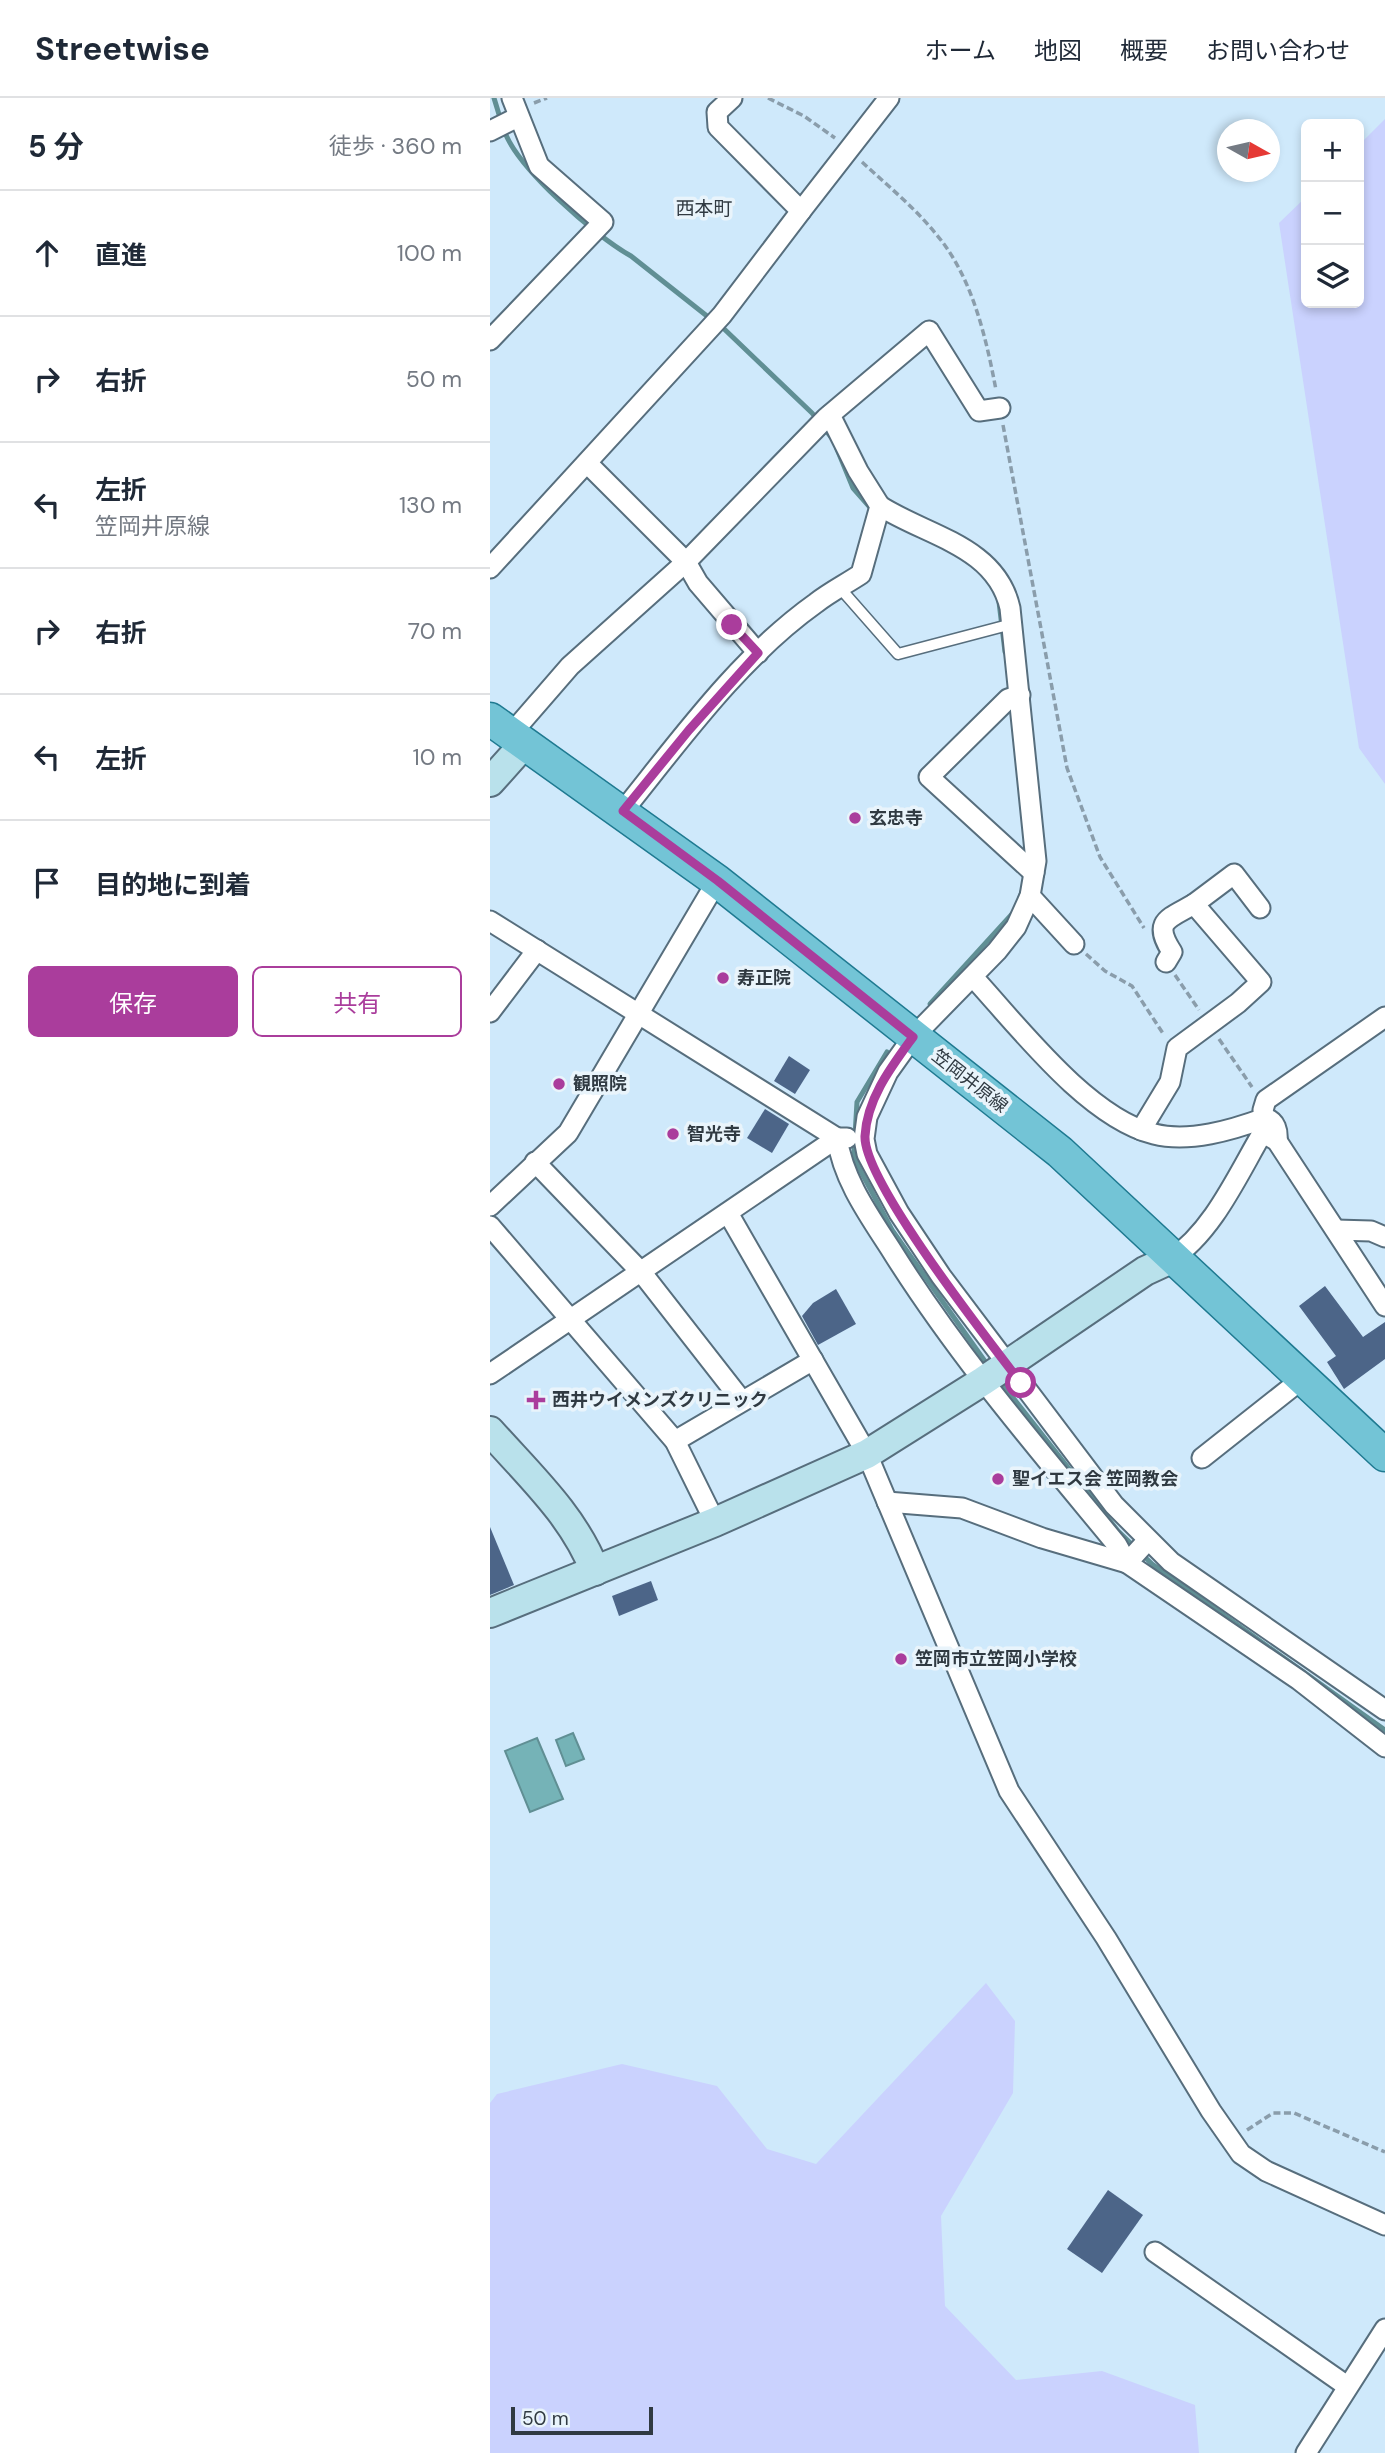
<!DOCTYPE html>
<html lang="ja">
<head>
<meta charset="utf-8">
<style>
  :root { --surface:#fff; --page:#f2f2f3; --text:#1f2937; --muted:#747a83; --line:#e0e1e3; --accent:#aa3d9c }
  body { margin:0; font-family:"DM Sans","Noto Sans JP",sans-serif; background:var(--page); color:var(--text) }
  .controls { position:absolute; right:21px; top:21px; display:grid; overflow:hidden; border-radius:10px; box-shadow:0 4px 10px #0003 }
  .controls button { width:63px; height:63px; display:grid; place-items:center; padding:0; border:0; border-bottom:2px solid var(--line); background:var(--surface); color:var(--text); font:35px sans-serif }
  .compass { position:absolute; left:727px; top:21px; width:63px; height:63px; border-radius:50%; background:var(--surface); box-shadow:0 4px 10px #0003; rotate:98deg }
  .scale { position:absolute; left:21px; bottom:18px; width:142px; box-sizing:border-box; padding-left:7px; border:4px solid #303a42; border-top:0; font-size:19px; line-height:24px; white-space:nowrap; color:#303a42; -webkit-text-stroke:5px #e9f4fb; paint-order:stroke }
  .stop { position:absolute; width:21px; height:21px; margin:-16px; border:5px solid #aa3d9c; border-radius:50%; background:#fff }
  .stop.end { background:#aa3d9c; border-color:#fff; box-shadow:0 2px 7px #0008 }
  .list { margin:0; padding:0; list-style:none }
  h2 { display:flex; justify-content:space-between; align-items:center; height:91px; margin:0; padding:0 28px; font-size:30px }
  h2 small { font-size:23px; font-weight:400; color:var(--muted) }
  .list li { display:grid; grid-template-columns:46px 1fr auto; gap:21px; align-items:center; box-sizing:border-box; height:126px; padding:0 28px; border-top:2px solid var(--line) }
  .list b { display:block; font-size:26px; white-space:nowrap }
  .list p { margin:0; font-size:23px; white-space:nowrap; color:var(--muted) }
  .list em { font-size:23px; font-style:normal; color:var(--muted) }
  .actions { display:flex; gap:14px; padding:21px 28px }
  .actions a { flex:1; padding:16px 0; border:2px solid var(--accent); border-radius:10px; text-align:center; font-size:24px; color:var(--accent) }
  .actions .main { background:var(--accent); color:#fff }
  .icon { flex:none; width:38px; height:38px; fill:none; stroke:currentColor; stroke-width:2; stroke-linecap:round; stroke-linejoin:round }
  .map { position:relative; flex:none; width:895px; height:2355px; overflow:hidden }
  header { display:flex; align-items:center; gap:42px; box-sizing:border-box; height:98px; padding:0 35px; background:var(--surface); border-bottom:2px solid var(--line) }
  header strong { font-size:33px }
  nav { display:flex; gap:38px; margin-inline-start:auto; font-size:24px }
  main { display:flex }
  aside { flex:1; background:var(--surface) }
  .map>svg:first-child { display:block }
  .green { fill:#cad2fe }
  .water { fill:#75b3b7; stroke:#608f94; stroke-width:2 }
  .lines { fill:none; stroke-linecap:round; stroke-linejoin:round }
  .stream { stroke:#608f94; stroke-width:5 }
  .building { fill:#4c6588 }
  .lane-casing { stroke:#576e7d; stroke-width:13 }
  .street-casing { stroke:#576e7d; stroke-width:23 }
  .secondary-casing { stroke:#576e7d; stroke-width:32 }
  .primary-casing { stroke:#1f7a91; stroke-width:35 }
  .path { stroke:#8a9dab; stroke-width:3.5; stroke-dasharray:7 3.5; stroke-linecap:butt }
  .lane { stroke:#fff; stroke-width:10 }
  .street { stroke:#fff; stroke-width:19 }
  .secondary { stroke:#b9e1eb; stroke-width:28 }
  .primary { stroke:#73c4d6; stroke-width:32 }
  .route { stroke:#aa3d9c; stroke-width:9 }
  .poi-dot { fill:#aa3d9c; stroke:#e9f4fb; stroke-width:2.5 }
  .labels { text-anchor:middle; stroke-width:7; stroke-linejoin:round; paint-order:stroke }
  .poi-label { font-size:18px; font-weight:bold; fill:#303a42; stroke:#e9f4fb; text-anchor:start }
  .street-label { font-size:18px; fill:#303a42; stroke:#e9f4fb }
  .neighbourhood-label { font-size:19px; fill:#303a42; stroke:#e9f4fb }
</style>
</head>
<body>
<header>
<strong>Streetwise</strong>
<nav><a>ホーム</a><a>地図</a><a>概要</a><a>お問い合わせ</a></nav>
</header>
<main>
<aside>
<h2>5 分<small>徒歩 · 360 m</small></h2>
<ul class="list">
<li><svg class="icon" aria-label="ahead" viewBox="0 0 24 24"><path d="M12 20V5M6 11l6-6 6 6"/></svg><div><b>直進</b></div><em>100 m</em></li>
<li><svg class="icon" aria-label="right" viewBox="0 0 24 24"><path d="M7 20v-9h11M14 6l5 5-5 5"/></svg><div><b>右折</b></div><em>50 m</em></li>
<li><svg class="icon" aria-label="left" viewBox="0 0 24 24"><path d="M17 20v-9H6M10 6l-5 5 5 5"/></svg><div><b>左折</b><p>笠岡井原線</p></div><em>130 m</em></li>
<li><svg class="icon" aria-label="right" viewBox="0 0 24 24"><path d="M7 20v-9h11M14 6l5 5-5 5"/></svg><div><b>右折</b></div><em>70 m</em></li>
<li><svg class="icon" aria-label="left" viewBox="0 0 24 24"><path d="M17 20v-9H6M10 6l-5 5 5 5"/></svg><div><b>左折</b></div><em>10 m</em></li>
<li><svg class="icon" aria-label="arrive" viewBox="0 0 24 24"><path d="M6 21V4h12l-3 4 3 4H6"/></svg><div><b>目的地に到着</b></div></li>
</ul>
<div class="actions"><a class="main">保存</a><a>共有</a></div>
</aside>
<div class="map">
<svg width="895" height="2355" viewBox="0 0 895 2355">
  <rect width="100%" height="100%" fill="#cfe9fb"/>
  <!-- green -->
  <g class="green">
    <polygon points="895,21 895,686 869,650 789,125 816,99 816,205 869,205 869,47"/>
    <polygon points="496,1885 525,1923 523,1995 451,2118 455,2208 526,2282 612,2273 705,2307 709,2355 0,2355 0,2005 7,1996 132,1966 227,1988 277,2051 326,2066"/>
  </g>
  <!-- water -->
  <g class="water">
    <polygon points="83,1635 94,1661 76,1668 66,1642"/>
    <polygon points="47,1640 73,1701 40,1714 15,1653"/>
  </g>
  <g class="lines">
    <!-- stream -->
    <g class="stream">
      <polyline points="4,0 11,23"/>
      <path d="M 14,32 C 27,70 105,138 141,158 L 222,222"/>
      <polyline points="230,227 322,315 341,339"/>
      <polyline points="347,351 363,390 384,414"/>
      <polyline points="509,504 515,554"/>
      <polyline points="440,906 523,815"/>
      <polyline points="397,954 367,1004 364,1054 367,1066 402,1132 499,1269"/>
      <polyline points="509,1282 628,1433 662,1466 895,1632"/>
    </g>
  </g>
  <!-- building -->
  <g class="building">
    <polygon points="299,958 320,972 305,996 284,983"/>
    <polygon points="275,1011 299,1026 282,1055 257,1040"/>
    <polygon points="835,1188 873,1239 895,1224 895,1261 854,1291 837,1264 846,1258 809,1208"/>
    <polygon points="346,1191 366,1226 328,1247 312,1218 323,1205"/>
    <polygon points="0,1429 24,1487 0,1497"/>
    <polygon points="161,1483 168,1502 129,1518 122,1498"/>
    <polygon points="618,2092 653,2117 612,2175 577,2151"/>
  </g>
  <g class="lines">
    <!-- lane casing -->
    <g class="lane-casing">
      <polyline id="lane" points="350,490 408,556 522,526"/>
    </g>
    <!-- street casing -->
    <g class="street-casing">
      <g id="street">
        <polyline points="0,33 28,19"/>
        <polyline points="311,113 399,0"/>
        <polyline points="0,242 113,124 49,68 22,0"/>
        <polyline points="97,365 196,464 208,485 268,555"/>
        <path d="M 390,408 C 437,438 506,448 520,510 L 546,763 L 540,798 L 526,829 L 507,853 L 423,939 L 398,974 L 377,1019 L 374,1041 L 377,1056 L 409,1115 L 451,1178 L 624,1407 L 681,1464 L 895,1612"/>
        <polyline points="0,470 232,217 311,113 228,29 227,14 242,0"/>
        <polyline points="530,597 518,601 439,679 544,775"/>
        <polyline points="21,636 80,568 196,464 336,320 439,233 489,313 510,310"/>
        <path d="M 133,713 C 191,641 250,559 326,505 C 340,494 356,486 371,476 L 390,408 L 368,373 L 340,317"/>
        <polyline points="540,798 584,846"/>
        <polyline points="704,806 744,776 770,810"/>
        <path d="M 0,823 L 347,1040 C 353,1081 378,1116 400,1150 C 466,1256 548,1351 627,1447 L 637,1465 L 809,1582 L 895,1649"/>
        <path d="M 483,879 C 528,928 598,1020 664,1036 C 699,1045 742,1032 775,1020 C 786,1023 788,1033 787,1043"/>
        <polyline points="0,914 47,852"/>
        <polyline points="775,1020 773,1012 776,1002 895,919"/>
        <path d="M 651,1032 L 680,984 L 687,950 L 748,905 L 771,884 L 704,806 C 678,821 662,823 682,854 L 676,864"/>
        <polyline points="777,1037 787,1043 895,1208"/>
        <polyline points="45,1064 152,1175 252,1303"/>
        <polyline points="0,1108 78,1035 227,783"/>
        <polyline points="238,1115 377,1356 519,1693 616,1840 721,2013 751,2056 776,2073 895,2127"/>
        <polyline points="0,1128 185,1343 225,1424"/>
        <polyline points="846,1132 881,1133 895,1139"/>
        <path d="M 681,1161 C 723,1134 748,1076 773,1034 L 766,1024"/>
        <polyline points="0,1276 347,1040 357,1040"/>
        <polyline points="185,1343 323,1262"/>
        <polyline points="712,1360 812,1281"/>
        <polyline points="397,1404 472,1410 552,1440 637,1465 658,1442"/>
        <polyline points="665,2154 857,2288"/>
        <polyline points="816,2355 895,2231"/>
      </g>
    </g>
    <!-- secondary casing -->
    <g class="secondary-casing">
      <g id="secondary">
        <polyline points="0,684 34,646"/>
        <path d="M 0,1333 C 39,1377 84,1418 105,1473"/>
        <polyline points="0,1515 225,1424 377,1356 493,1283 655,1173 681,1161"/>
      </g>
    </g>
    <!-- primary casing -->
    <g class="primary-casing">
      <polyline id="primary" points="0,621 227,783 570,1054 895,1357"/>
    </g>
    <!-- path -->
    <g class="path">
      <polyline points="278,0 314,18 345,40"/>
      <polyline points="44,5 57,0"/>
      <path d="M 372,64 C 397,87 424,109 446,136 C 482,178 496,239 506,292"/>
      <polyline points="513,327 577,670 610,759 654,830"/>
      <polyline points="596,856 615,873 642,888 674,937"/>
      <polyline points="685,877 709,912"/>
      <polyline points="729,941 762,989"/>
      <polyline points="757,2032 783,2015 804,2015 895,2054"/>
    </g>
    <!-- lane -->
    <use href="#lane" class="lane"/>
    <!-- street -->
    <use href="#street" class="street"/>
    <!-- secondary -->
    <use href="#secondary" class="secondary"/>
    <!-- primary -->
    <use href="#primary" class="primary"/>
  </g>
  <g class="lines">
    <!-- route -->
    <path class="route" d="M 242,527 L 268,555 L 199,632 L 133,713 L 228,783 L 423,939 C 402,968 377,1000 375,1038 C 373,1083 499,1243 531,1285"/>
  </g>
  <!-- markers -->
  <g class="poi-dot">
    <circle cx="365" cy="720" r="7"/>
    <circle cx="233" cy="880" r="7"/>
    <circle cx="69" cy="986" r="7"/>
    <circle cx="183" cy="1036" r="7"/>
    <path d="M42.5 1291.5h7v7h7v7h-7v7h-7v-7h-7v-7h7z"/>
    <circle cx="508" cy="1381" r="7"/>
    <circle cx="411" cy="1561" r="7"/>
  </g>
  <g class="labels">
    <!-- poi labels -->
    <g class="poi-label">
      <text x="379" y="726">玄忠寺</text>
      <text x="247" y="886">寿正院</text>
      <text x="83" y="992">観照院</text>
      <text x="197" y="1042">智光寺</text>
      <text x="62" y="1308">西井ウイメンズクリニック</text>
      <text x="522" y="1387">聖イエス会 笠岡教会</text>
      <text x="425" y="1567">笠岡市立笠岡小学校</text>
    </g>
    <!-- street labels -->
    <g class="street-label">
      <text transform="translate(480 983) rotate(38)" y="6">笠岡井原線</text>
    </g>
    <!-- neighbourhood labels -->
    <g class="neighbourhood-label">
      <text x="214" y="117">西本町</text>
    </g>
  </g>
</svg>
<div class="controls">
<button>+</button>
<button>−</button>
<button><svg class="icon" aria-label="layers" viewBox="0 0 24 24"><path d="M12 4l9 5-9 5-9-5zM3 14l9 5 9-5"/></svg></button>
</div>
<svg class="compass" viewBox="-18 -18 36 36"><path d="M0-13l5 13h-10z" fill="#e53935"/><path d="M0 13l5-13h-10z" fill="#747a83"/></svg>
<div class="scale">50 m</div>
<div class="stop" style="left:531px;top:1285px"></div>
<div class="stop end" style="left:242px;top:527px"></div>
</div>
</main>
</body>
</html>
